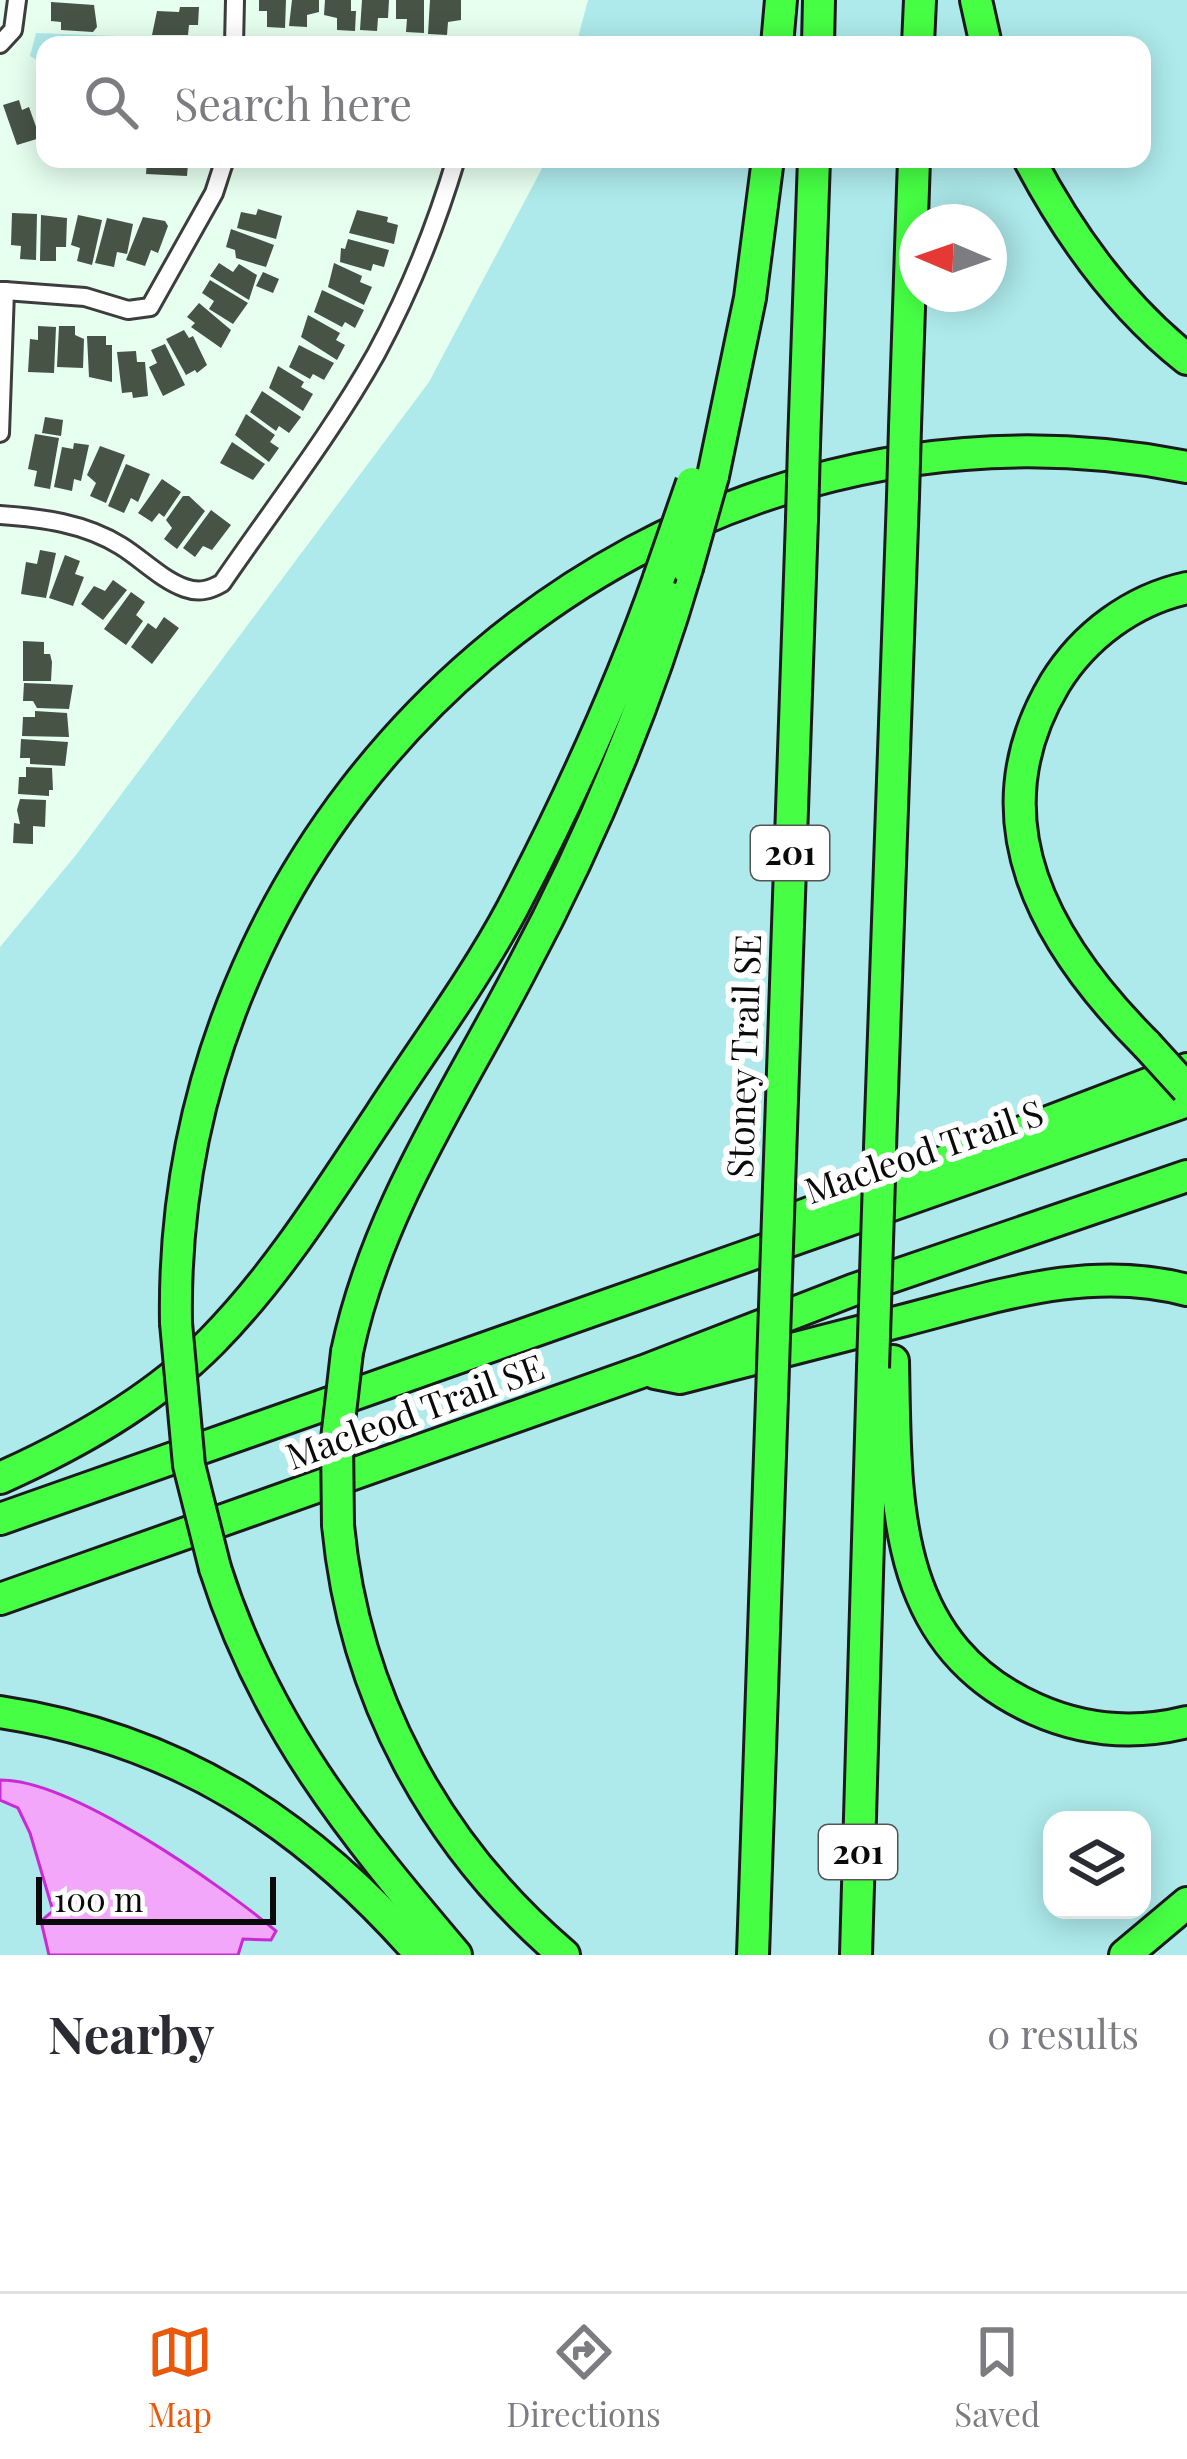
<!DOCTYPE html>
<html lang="en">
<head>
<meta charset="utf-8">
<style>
  :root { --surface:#fff; --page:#f2f2f3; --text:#2b2b33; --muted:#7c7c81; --line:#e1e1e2; --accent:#ea580c }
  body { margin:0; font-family:"Playfair Display",serif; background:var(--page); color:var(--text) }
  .controls { position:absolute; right:36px; bottom:36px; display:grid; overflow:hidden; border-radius:24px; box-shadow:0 6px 30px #0003 }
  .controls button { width:108px; height:108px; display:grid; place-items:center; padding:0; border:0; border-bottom:3px solid var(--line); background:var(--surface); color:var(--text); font:60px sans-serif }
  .compass { position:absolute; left:899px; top:204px; width:108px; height:108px; border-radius:50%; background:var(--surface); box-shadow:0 6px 30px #0003; rotate:272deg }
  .scale { position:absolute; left:36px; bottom:30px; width:240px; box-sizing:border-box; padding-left:12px; border:6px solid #0a0a0a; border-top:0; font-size:33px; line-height:42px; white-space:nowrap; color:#0a0a0a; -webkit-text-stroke:9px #fff; paint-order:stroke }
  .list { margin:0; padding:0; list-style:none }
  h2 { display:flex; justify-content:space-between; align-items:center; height:156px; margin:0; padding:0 48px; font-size:51px }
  h2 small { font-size:39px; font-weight:400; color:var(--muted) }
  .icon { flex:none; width:66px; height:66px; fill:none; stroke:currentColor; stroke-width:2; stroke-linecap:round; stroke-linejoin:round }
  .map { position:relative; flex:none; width:1187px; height:1955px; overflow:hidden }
  .search { position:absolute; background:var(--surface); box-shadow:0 6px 30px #0003; left:36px; right:36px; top:36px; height:132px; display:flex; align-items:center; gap:30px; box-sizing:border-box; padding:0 42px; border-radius:24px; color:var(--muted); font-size:45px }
  .sheet { height:336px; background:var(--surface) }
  nav { display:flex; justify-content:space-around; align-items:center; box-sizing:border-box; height:168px; border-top:3px solid var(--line); background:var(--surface); font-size:33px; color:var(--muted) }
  nav a { display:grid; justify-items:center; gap:6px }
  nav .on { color:var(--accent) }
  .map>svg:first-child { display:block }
  .green { fill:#aeeaeb; fill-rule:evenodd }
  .water { fill:#f3a7fa; stroke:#cb29d6; stroke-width:3 }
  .building { fill:#465345 }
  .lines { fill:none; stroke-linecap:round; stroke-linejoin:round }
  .street-casing { stroke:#3d3d3d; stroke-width:22 }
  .highway-casing { stroke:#1b1b1b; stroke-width:36 }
  .street { stroke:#fff; stroke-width:16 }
  .highway { stroke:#46ff44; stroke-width:30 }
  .highway-bridge-casing { stroke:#1b1b1b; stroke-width:36; stroke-linecap:butt }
  .highway-bridge { stroke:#46ff44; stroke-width:30 }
  .labels { text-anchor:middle; stroke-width:12; stroke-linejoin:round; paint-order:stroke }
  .shield { fill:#fff; stroke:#545454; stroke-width:3 }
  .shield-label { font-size:33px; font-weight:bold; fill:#0a0a0a }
  .street-label { font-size:36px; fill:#0a0a0a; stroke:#fff }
</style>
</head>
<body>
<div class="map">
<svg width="1187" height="1955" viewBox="0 0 1187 1955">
  <rect width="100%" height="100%" fill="#e6ffef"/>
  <!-- green -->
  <g class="green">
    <path d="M 588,0 L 1187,0 L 1187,1955 L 0,1955 L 0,947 L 76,855 L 429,382 L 547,159 L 1142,159 L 1142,45 L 576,45 ZM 917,222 L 989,222 L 989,294 L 917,294 ZM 1052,1820 L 1142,1820 L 1142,1910 L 1052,1910 Z"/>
    <polygon points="36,33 119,36 118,45 45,45 45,65 30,56"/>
  </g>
  <!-- water -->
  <path class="water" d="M 0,1780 C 71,1779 221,1885 276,1931 L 271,1940 L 243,1939 L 238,1955 L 49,1955 L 41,1921 L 53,1911 L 30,1833 L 18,1808 L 0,1800 Z"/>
  <!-- building -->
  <g class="building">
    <polygon points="259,0 286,0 285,28 267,27 267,11 259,11"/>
    <polygon points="292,0 319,0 319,12 307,15 307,27 289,26"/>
    <polygon points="325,0 351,0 351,11 356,11 355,31 337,30 337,18 324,15"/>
    <polygon points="362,0 389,0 388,18 378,18 377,31 360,30"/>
    <polygon points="396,0 424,0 424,33 406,32 407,19 396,19"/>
    <polygon points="430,0 461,0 461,20 448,22 447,35 428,34"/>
    <polygon points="51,2 94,5 97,27 93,32 61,30 61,22 51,21"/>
    <polygon points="180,7 199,7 198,25 189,25 188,35 152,35 157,11 179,12"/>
    <polygon points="19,100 22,110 29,107 40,138 17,145 3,105"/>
    <polygon points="147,159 192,159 191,164 188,164 187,176 146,174"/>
    <polygon points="258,209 282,216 276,239 237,228 241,212 256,215"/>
    <polygon points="357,210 388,217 387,222 398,225 394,244 349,233"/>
    <polygon points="12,213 37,214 36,260 20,259 21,246 11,245"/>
    <polygon points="41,215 67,218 66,247 56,247 56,261 40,261"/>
    <polygon points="78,215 102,220 92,265 77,261 80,248 71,245"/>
    <polygon points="143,217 165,221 168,226 158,253 151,250 145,266 126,260"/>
    <polygon points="107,218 133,224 127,254 117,252 114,267 95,263"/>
    <polygon points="231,229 274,245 266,267 236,258 235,250 226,247"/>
    <polygon points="348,239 389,250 384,267 373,264 371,271 340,262 341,248 345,249"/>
    <polygon points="219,263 233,272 239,264 257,275 249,300 210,276"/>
    <polygon points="334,263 362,276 360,282 372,287 364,305 328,287"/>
    <polygon points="263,272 279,279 273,293 256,286"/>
    <polygon points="210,280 248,303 233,324 209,309 214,301 202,293"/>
    <polygon points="322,290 364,310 355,328 345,322 342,327 314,312"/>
    <polygon points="199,303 231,330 221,348 191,327 195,323 187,317"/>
    <polygon points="308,315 340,333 336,340 345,345 337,360 301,337"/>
    <polygon points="38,326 56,327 54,373 28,372 30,339 38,340"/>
    <polygon points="59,326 75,326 75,335 84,339 83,368 57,367"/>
    <polygon points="184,330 189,338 193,336 207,365 197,373 195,370 186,375 166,339"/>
    <polygon points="87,336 106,336 106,345 112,345 112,382 89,377"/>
    <polygon points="165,344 185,385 163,396 149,367 157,363 151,350"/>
    <polygon points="299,345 334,363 324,380 313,374 310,379 289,367"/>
    <polygon points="136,351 137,362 145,362 148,396 133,398 132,392 122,393 117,352"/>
    <polygon points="278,366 304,382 301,387 313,394 303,411 269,388"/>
    <polygon points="262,391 301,417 289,433 279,426 276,431 250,412"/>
    <polygon points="246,414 275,435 270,442 279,448 269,462 235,435"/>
    <polygon points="45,417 63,420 61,436 42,433"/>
    <polygon points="35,434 59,438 50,489 34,486 37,471 28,469"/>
    <polygon points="232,442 265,464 253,480 220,463"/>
    <polygon points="74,443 89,445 81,481 74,479 72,491 54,487 62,447 73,449"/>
    <polygon points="100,446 125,455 106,503 90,496 96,483 87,475"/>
    <polygon points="126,464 150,474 138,502 131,498 124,513 108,506"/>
    <polygon points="162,479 181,492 164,517 159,513 152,522 138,513"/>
    <polygon points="183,496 189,496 205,511 177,549 164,539 172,528 166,520"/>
    <polygon points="211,510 231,525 212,550 203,546 195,557 183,548"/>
    <polygon points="40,550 56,553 46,598 21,594 26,562 37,564"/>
    <polygon points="65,555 80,561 75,574 84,577 73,606 49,598"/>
    <polygon points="113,580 127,590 103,620 81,604 94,586 105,591"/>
    <polygon points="131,592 145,602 136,615 143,621 126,645 104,629"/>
    <polygon points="164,617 179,628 152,664 131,647 148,623 156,629"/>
    <polygon points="23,641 44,642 44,654 50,654 52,662 51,681 23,681"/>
    <polygon points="24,683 73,685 69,709 37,708 33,701 23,701"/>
    <polygon points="35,711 67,713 69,737 22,736 23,717 35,717"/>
    <polygon points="21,739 68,742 65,766 30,764 30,758 20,758"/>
    <polygon points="26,767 52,768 53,790 49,790 49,796 18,794 19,777 26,777"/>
    <polygon points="20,799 46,800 45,827 33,826 33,844 13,843 14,823 20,824 17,810"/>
  </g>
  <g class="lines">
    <!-- street casing -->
    <g class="street-casing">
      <g id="street">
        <polyline points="0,44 13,30 17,0"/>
        <polyline points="234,45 235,0"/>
        <polyline points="0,291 5,291 0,433"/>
        <polyline points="5,291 85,297 128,310 150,307 214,193 225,159"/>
        <path d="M 0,515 C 42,518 84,523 121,546 C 142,559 162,580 185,588 C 199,593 210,590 222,583 C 274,507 331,434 376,354 C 409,293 436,226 456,159"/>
      </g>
    </g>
    <!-- highway casing -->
    <g class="highway-casing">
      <g id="highway">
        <polyline points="976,0 986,45"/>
        <polyline points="777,45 781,0"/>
        <polyline points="818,45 819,0"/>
        <polyline points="918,45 920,0"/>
        <path d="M 1029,159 C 1069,235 1120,306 1187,359"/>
        <polyline points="905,427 914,159"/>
        <polyline points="804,445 814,159"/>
        <polyline points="713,476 750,298 768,159"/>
        <path d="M 1147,1045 C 1046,944 973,820 1055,683 C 1084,636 1132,600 1187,588"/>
        <polyline points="880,1148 903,497"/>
        <polyline points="779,1187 802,519"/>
        <polyline points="783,1223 1187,1069"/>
        <path d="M 176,1323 C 167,791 660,364 1187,467"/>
        <path d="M 347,1352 C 376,1213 455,1097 520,972 C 589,843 646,708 687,568"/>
        <path d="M 893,1361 C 896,1497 888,1643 1035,1709 C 1084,1731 1135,1735 1187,1722"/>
        <path d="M 655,1373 L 680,1378 C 755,1359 830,1340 905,1320 C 998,1296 1090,1264 1187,1290"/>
        <path d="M 0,1478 C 76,1444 153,1401 212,1341 C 278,1274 328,1193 380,1115 C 424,1047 474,980 512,909 C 568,802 619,691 659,578"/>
        <polyline points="0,1519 1187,1101"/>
        <path d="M 338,1525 C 354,1695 435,1845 564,1955"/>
        <path d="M 215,1568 C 265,1726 351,1831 456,1955"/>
        <polyline points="0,1599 644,1371 853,1290 1187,1176"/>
        <path d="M 0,1712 C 177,1739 305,1822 421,1955"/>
        <polyline points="753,1955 772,1397"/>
        <polyline points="856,1955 873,1368"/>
        <polyline points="1125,1955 1187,1903"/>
      </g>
    </g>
    <!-- street -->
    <use href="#street" class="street"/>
    <!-- highway -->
    <use href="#highway" class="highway"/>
    <!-- highway-bridge casing -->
    <g class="highway-bridge-casing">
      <g id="highway-bridge">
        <polyline points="903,497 905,427"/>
        <polyline points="802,519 804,445"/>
        <polyline points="687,568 713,476"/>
        <polyline points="659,578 692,483"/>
        <polyline points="1147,1045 1187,1089"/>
        <polyline points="176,1323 189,1465 215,1568"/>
        <polyline points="873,1368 880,1148"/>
        <polyline points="772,1397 779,1187"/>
        <polyline points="338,1525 337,1439 347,1352"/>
      </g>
    </g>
    <!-- highway-bridge -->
    <use href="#highway-bridge" class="highway-bridge"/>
  </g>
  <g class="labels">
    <!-- shield labels -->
    <g class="shield">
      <rect x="751" y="826" width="78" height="54" rx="9"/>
      <rect x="819" y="1825" width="78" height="54" rx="9"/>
    </g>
    <g class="shield-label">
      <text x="790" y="865">201</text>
      <text x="858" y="1864">201</text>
    </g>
    <!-- street labels -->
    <g class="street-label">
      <text transform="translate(744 1056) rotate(-88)" y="13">Stoney Trail SE</text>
      <text transform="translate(924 1152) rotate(-19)" y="13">Macleod Trail S</text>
      <text transform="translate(415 1412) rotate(-20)" y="13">Macleod Trail SE</text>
    </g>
  </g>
</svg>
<div class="controls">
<button><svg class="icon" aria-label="layers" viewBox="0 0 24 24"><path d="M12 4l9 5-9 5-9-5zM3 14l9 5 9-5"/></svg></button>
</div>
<svg class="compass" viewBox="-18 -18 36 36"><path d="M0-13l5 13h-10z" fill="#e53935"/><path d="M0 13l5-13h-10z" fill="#7c7c81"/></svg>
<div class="scale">100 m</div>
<div class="search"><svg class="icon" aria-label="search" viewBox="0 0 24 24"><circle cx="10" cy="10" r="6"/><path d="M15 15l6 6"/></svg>Search here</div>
</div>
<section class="sheet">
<h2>Nearby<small>0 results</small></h2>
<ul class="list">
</ul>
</section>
<nav>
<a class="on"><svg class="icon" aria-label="map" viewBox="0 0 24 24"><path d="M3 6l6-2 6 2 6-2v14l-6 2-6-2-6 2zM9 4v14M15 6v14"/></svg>Map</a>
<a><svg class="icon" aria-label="directions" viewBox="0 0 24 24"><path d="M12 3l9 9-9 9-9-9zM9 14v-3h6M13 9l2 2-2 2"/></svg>Directions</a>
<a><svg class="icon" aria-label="saved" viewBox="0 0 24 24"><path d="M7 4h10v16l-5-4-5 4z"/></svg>Saved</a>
</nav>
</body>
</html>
